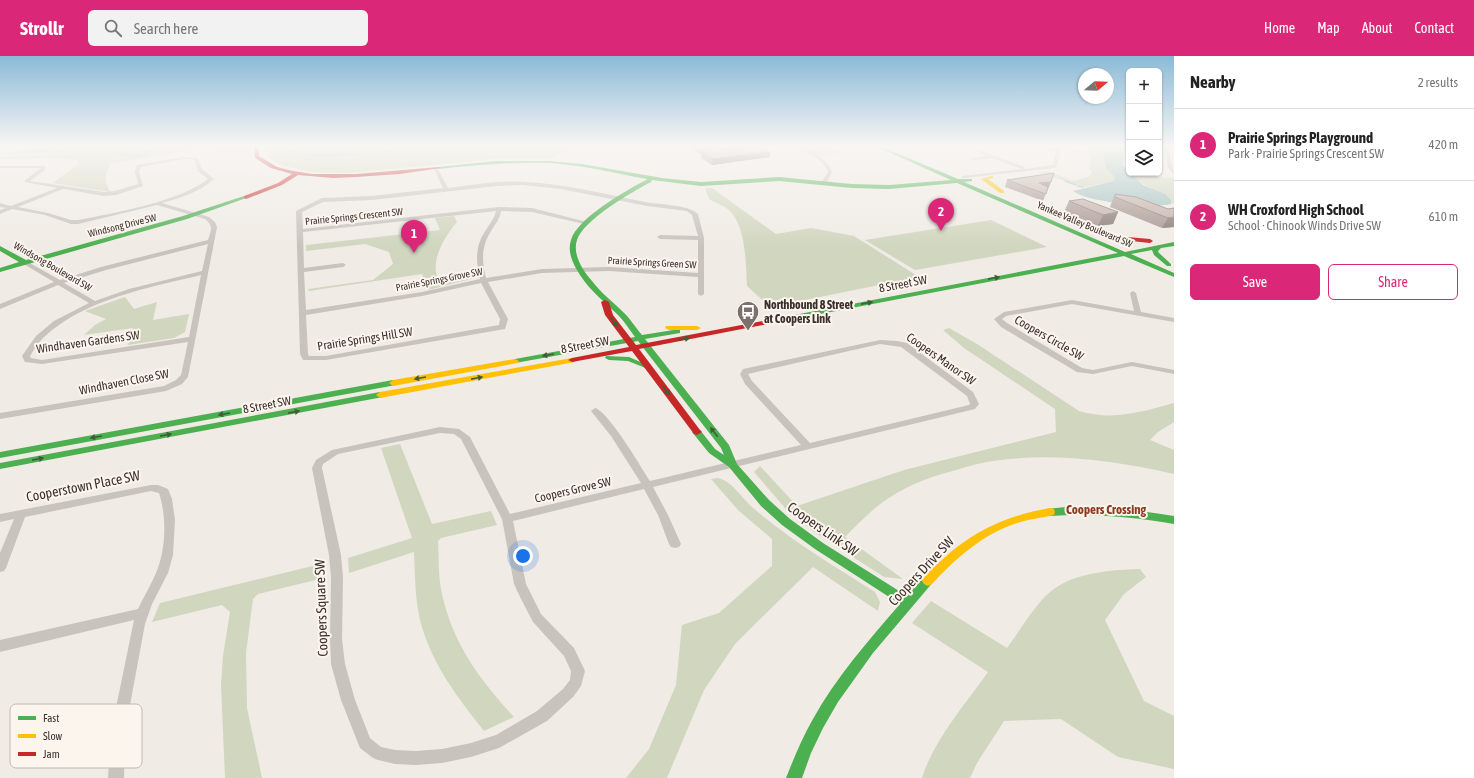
<!DOCTYPE html>
<html lang="en">
<head>
<meta charset="utf-8">
<style>
  :root { --surface:#fff; --page:#f2f2f2; --text:#222; --muted:#767676; --line:#e0e0e0; --accent:#db2777 }
  body { margin:0; font-family:"Asap Condensed",sans-serif; background:var(--page); color:var(--text) }
  .controls { position:absolute; right:12px; top:12px; display:grid; overflow:hidden; border-radius:6px; box-shadow:0 1px 3px #0004 }
  .controls button { width:36px; height:36px; display:grid; place-items:center; padding:0; border:0; border-bottom:1px solid var(--line); background:var(--surface); color:var(--text); font:20px sans-serif }
  .compass { position:absolute; left:1078px; top:12px; width:36px; height:36px; border-radius:50%; background:var(--surface); box-shadow:0 1px 3px #0004; rotate:71deg }
  .you { position:absolute; left:523px; top:500px; width:14px; height:14px; margin:-10px; border:3px solid #fff; border-radius:50%; background:#1a73e8; box-shadow:0 0 0 6px #1a73e833 }
  .badge { display:grid; place-items:center; width:26px; height:26px; border-radius:50%; background:var(--accent); color:#fff; font-size:13px; font-weight:700 }
  .pin { position:absolute; translate:-50% -33px; filter:drop-shadow(0 1px 2px #0008) }
  .pin::after { content:''; position:absolute; top:21px; width:14px; height:12px; background:inherit; clip-path:polygon(0 0,100% 0,50% 100%) }
  .list { margin:0; padding:0; list-style:none }
  h2 { display:flex; justify-content:space-between; align-items:center; height:52px; margin:0; padding:0 16px; font-size:17px }
  h2 small { font-size:13px; font-weight:400; color:var(--muted) }
  .list li { display:grid; grid-template-columns:26px 1fr auto; gap:12px; align-items:center; box-sizing:border-box; height:72px; padding:0 16px; border-top:1px solid var(--line) }
  .list b { display:block; font-size:15px; white-space:nowrap }
  .list p { margin:0; font-size:13px; white-space:nowrap; color:var(--muted) }
  .list em { font-size:13px; font-style:normal; color:var(--muted) }
  .actions { display:flex; gap:8px; padding:12px 16px }
  .actions a { flex:1; padding:9px 0; border:1px solid var(--accent); border-radius:6px; text-align:center; font-size:14px; color:var(--accent) }
  .actions .main { background:var(--accent); color:#fff }
  .icon { flex:none; width:22px; height:22px; fill:none; stroke:currentColor; stroke-width:2; stroke-linecap:round; stroke-linejoin:round }
  .map { position:relative; flex:none; width:1174px; height:722px; overflow:hidden }
  header { display:flex; align-items:center; gap:24px; box-sizing:border-box; height:56px; padding:0 20px; background:var(--accent); color:#fff }
  header strong { font-size:19px }
  nav { display:flex; gap:22px; margin-inline-start:auto; font-size:14px }
  .search { width:280px; height:36px; background:var(--page); display:flex; align-items:center; gap:10px; box-sizing:border-box; padding:0 14px; border-radius:6px; color:var(--muted); font-size:15px }
  main { display:flex }
  aside { flex:1; background:var(--surface) }
  .map>svg:first-child { display:block }
  .green { fill:#d1d6bf }
  .water { fill:#a1c2c1 }
  .lines { fill:none; stroke-linecap:round; stroke-linejoin:round }
  .stream { stroke:#a1c2c1; stroke-width:1.5 }
  .street { fill:#c9c3be; fill-rule:evenodd }
  .fast { fill:#4caf50; fill-rule:evenodd }
  .slow { fill:#ffc107; fill-rule:evenodd }
  .jam { fill:#c62828; fill-rule:evenodd }
  .wall { fill:#a89690 }
  .shaded-wall { fill:#887a75 }
  .building { fill:#c3afa7; stroke:#887a75 }
  .oneway { fill:#415c38 }
  .labels { text-anchor:middle; stroke-width:4; stroke-linejoin:round; paint-order:stroke }
  .far-street-label { font-size:10px; fill:#3b302b; stroke:#fbf5ee }
  .street-label { font-size:12px; fill:#3b302b; stroke:#fbf5ee }
  .poi-label { font-size:12px; font-weight:bold; fill:#3b302b; stroke:#fbf5ee; text-anchor:start }
  .neighbourhood-label { font-size:13px; font-weight:bold; fill:#8c3b22; stroke:#fbf5ee }
  .near-street-label { font-size:14px; fill:#3b302b; stroke:#fbf5ee }
  .key { fill:#fbf5ee; stroke:#c1bab4; stroke-width:1 }
  .key-label { font-size:11px; fill:#3b302b }
</style>
</head>
<body>
<header>
<strong>Strollr</strong>
<div class="search"><svg class="icon" aria-label="search" viewBox="0 0 24 24"><circle cx="10" cy="10" r="6"/><path d="M15 15l6 6"/></svg>Search here</div>
<nav><a>Home</a><a>Map</a><a>About</a><a>Contact</a></nav>
</header>
<main>
<div class="map">
<svg width="1174" height="722" viewBox="0 0 1174 722">
  <rect width="100%" height="100%" fill="#f0ebe5"/>
  <!-- green -->
  <g class="green">
    <path d="M 68,90 L 252,90 L 252,95 L 225,97 L 212,94 L 186,95 L 110,108 C 105,119 103,126 111,136 L 53,127 L 79,107 L 77,104 L 49,102 L 0,103 L 0,101 L 42,99 Z"/>
    <polygon points="266,90 574,90 551,103 494,103 347,117 313,116 284,110 270,103 266,95"/>
    <polygon points="799,90 826,90 846,97 821,101"/>
    <polygon points="1090,90 1103,90 1106,113 1115,121 1114,125 1085,131 1039,117 1048,115 1073,125 1090,120 1092,116 1090,113 1091,98 1062,94 1062,92 1091,96"/>
    <path d="M 1131,119 L 1174,122 L 1174,148 L 1171,148 L 1171,144 C 1158,134 1143,130 1131,119 Z"/>
    <path d="M 705,132 L 712,132 L 776,178 L 811,172 L 854,180 L 919,221 L 770,251 L 747,230 C 746,209 746,171 730,155 C 725,150 716,147 709,143 Z"/>
    <path d="M 454,160 L 457,166 C 446,179 431,202 437,220 L 441,221 L 474,216 L 475,220 L 471,223 L 428,234 L 422,218 L 309,235 L 308,233 L 373,224 L 393,208 L 389,196 L 365,188 L 306,195 L 306,189 L 440,174 L 435,162 Z"/>
    <polygon points="991,164 1047,191 915,214 865,184"/>
    <polygon points="125,241 134,253 157,246 153,264 189,258 185,276 174,282 128,289 133,272 84,279 95,269 106,263 85,255"/>
    <path d="M 949,272 L 977,288 L 1079,355 C 1113,365 1141,356 1174,347 L 1174,366 L 1158,376 L 1150,384 L 1174,394 L 1174,418 C 1116,405 1052,396 993,405 C 978,407 963,412 949,416 C 926,422 902,432 883,446 C 869,456 857,469 845,481 L 903,523 L 884,521 L 814,476 L 786,453 L 754,416 L 760,410 L 797,450 L 904,414 L 1056,376 L 1055,353 L 964,292 L 943,274 Z"/>
    <path d="M 400,388 L 432,468 L 491,455 L 497,469 L 441,482 L 438,485 C 439,502 438,521 442,538 C 453,588 480,624 514,661 L 484,675 C 457,641 431,607 420,564 C 415,542 415,519 414,496 L 349,517 L 348,502 L 412,482 L 381,392 Z"/>
    <path d="M 718,422 C 733,426 740,440 752,451 C 790,484 833,509 875,536 L 880,546 L 878,555 L 813,511 L 735,588 L 704,634 L 667,722 L 626,722 L 649,693 L 676,629 L 682,569 L 719,557 L 772,510 L 772,483 L 738,454 L 711,423 Z"/>
    <polygon points="325,507 324,522 258,538 253,543 246,597 247,652 262,722 225,722 221,629 223,600 230,556 222,549 152,566 160,547"/>
    <path d="M 1140,513 L 1146,521 L 1124,538 L 1105,564 L 1144,645 L 1174,660 L 1174,713 L 1118,701 L 1061,663 L 1004,665 L 977,707 L 970,722 L 922,722 C 934,683 965,649 988,616 L 912,567 L 931,545 L 1007,592 C 1018,577 1028,560 1041,545 C 1064,517 1106,514 1140,513 Z"/>
  </g>
  <!-- water -->
  <g class="water">
    <path d="M 57,90 L 59,91 C 49,99 13,98 0,98 Z"/>
    <path d="M 1102,90 L 1124,90 L 1123,110 L 1143,129 L 1165,138 L 1171,144 L 1171,148 C 1153,153 1087,146 1073,135 L 1114,125 L 1115,121 L 1106,113 Z"/>
  </g>
  <g class="lines">
    <!-- stream -->
    <g class="stream">
      <polyline points="234,90 238,91"/>
      <polyline points="268,90 311,99 364,98"/>
      <polyline points="76,91 109,92 113,97 136,100 172,90"/>
      <polyline points="372,98 422,90"/>
      <polyline points="1065,125 1076,129"/>
      <polyline points="1078,130 1083,131"/>
    </g>
    <!-- street -->
    <g class="street">
      <path d="M 792,90 C 805,88 828,103 832,116 L 826,128 L 821,127 L 828,116 C 822,100 804,98 792,90 Z"/>
      <polygon points="963,90 968,90 1025,111 1025,113 1053,109 1056,95 1034,91 1032,90 1056,92 1057,90 1061,90 1057,109 1055,112 964,122 962,122 962,120 1022,113 992,102 972,104 972,102 987,100"/>
      <polygon points="1164,90 1168,90 1174,118 1168,112"/>
      <path d="M 184,101 L 198,102 L 202,113 L 214,123 C 200,136 180,142 162,147 L 209,161 L 215,166 L 217,171 L 188,321 L 182,328 L 166,335 L 0,363 L 0,357 L 164,330 L 176,324 L 181,319 L 188,286 L 42,308 L 25,306 L 22,300 L 36,280 L 54,265 L 89,247 L 58,229 L 0,253 L 0,248 L 54,226 L 22,207 L 22,205 L 26,205 L 60,224 L 101,211 L 208,184 C 211,174 214,170 205,163 L 157,149 L 78,168 L 71,168 L 45,159 L 12,153 L 0,158 L 0,154 L 6,152 L 0,151 L 0,147 L 11,150 L 57,132 L 25,126 L 25,124 L 41,112 L 0,112 L 0,110 L 45,110 L 45,114 L 30,125 L 104,136 L 115,135 L 138,128 L 135,116 L 137,109 ZM 184,103 L 194,104 L 198,115 L 208,123 C 178,146 115,157 78,164 L 71,164 L 48,157 L 18,151 L 63,133 L 104,140 L 116,139 L 143,130 L 139,116 L 141,111 ZM 208,188 L 202,215 L 129,233 L 95,245 L 64,227 L 106,214 ZM 201,219 L 189,281 L 42,304 L 31,302 L 30,300 C 34,294 38,287 43,282 C 84,243 148,232 201,219 Z"/>
      <path d="M 433,111 L 437,111 L 448,132 C 473,129 499,124 524,126 C 565,128 605,138 645,146 C 660,149 687,148 698,158 L 704,182 L 704,238 L 701,240 L 698,238 L 698,221 L 609,215 L 542,217 L 488,226 L 508,263 L 505,273 L 326,304 L 303,304 L 300,298 L 296,155 L 322,142 L 372,140 L 443,132 ZM 523,129 L 561,133 L 647,150 L 687,155 L 692,159 L 698,180 L 660,179 L 657,181 L 660,183 L 698,184 L 698,217 L 609,211 L 542,213 L 486,222 C 482,207 481,191 490,177 C 494,169 500,164 501,155 L 532,156 L 584,168 L 587,166 L 532,152 L 499,151 L 303,173 L 302,156 L 323,146 L 372,144 L 497,130 ZM 496,155 C 494,164 488,170 484,177 C 475,191 476,207 480,223 L 422,236 L 306,254 L 304,216 L 343,211 L 346,209 L 343,207 L 304,212 L 303,176 ZM 481,227 L 500,263 L 499,269 L 326,300 L 309,300 L 308,298 L 306,259 L 422,240 Z"/>
      <polygon points="1133,235 1136,237 1141,256 1174,262 1174,266 1072,248 1006,260 1002,263 1007,267 1082,312 1093,314 1132,306 1174,314 1174,318 1132,310 1093,318 1077,316 1001,271 994,263 1004,256 1072,244 1134,255 1130,237"/>
      <path d="M 880,284 L 897,285 L 907,287 L 973,336 L 979,348 L 975,353 L 653,431 L 668,459 L 681,488 L 679,491 L 675,492 L 671,491 L 669,488 L 658,459 L 644,433 L 513,465 L 526,528 L 541,558 L 574,592 L 585,615 L 581,630 L 573,641 L 547,665 L 499,692 L 471,701 L 442,707 L 416,709 L 395,708 L 378,704 L 373,702 L 360,692 L 341,644 L 331,608 L 330,583 L 331,521 L 329,499 L 312,412 L 316,404 L 332,394 L 440,371 L 459,373 L 470,381 L 510,458 L 641,427 L 611,380 L 591,355 L 595,352 C 609,356 641,411 650,425 L 801,389 L 745,328 L 740,318 L 743,313 ZM 880,288 L 901,291 L 967,340 L 970,348 L 969,349 L 810,387 L 752,325 L 748,318 ZM 440,377 L 454,378 L 461,383 L 502,463 L 514,528 L 521,543 L 533,566 L 564,600 L 571,615 L 570,624 L 563,633 L 537,655 L 496,679 L 471,687 L 442,693 L 416,695 L 395,694 L 381,691 L 370,682 L 355,644 L 345,608 L 342,583 L 343,521 L 341,499 L 322,412 L 323,408 L 338,398 Z"/>
      <path d="M 151,429 L 158,429 L 168,433 L 172,443 L 175,464 L 173,499 L 168,517 L 152,548 L 145,568 L 125,676 L 124,722 L 108,722 L 111,676 L 134,564 L 0,596 L 0,584 L 138,553 C 144,540 151,529 156,517 C 166,493 167,462 159,437 L 151,435 L 25,461 L 6,512 L 4,515 L 0,516 L 0,497 L 14,463 L 0,466 L 0,458 Z"/>
    </g>
    <!-- fast -->
    <g class="fast">
      <path d="M 875,90 L 880,90 L 958,123 L 972,123 L 972,125 L 964,126 L 1125,196 L 1174,186 L 1174,190 L 1161,192 L 1158,195 L 1159,197 L 1171,208 L 1171,210 L 1167,210 L 1154,199 L 1152,194 L 1131,198 L 1174,217 L 1174,221 L 1124,200 L 768,268 L 765,268 L 765,264 L 768,264 L 1118,197 L 957,127 L 889,133 L 852,132 L 779,125 L 701,130 L 652,124 L 651,126 C 632,136 583,164 577,184 C 572,198 583,215 592,225 C 601,237 612,245 622,255 C 630,262 635,271 642,279 L 680,273 L 680,277 L 645,283 L 729,389 L 737,408 L 769,444 L 790,463 L 823,487 L 907,540 C 914,533 922,518 932,522 L 934,525 L 873,597 L 838,646 L 823,672 L 811,697 L 802,722 L 786,722 C 794,702 802,682 813,663 C 836,621 869,584 900,548 L 815,493 L 782,469 L 761,450 L 729,411 L 709,397 L 692,376 L 694,374 L 700,374 L 715,393 L 724,399 L 721,392 L 638,285 L 515,307 L 511,305 L 515,303 L 635,281 C 629,273 624,265 618,259 C 607,248 595,239 585,226 C 577,215 566,199 571,184 C 577,162 627,134 646,124 L 647,123 C 614,117 582,109 549,107 C 512,106 476,109 439,113 L 437,112 L 439,111 L 495,105 L 549,105 L 582,108 L 662,122 L 701,126 L 779,121 L 852,128 L 889,129 L 951,124 Z"/>
      <polygon points="244,140 249,141 187,163 0,216 0,212 19,206 0,195 0,190 26,204 183,160"/>
      <polygon points="606,300 629,301 652,311 648,313 628,305 609,304 605,302"/>
      <polygon points="393,324 397,327 396,329 0,402 0,396"/>
      <polygon points="380,336 383,337 384,339 383,341 0,413 0,407"/>
      <path d="M 1066,451 C 1102,450 1138,454 1174,460 L 1174,468 C 1133,461 1092,457 1050,460 L 1046,459 L 1045,456 L 1046,453 Z"/>
    </g>
    <!-- slow -->
    <g class="slow">
      <polygon points="991,120 993,120 993,122 988,123 1004,135 1004,137 1000,137 981,123"/>
      <polygon points="666,270 697,270 701,272 697,274 669,274 665,272"/>
      <polygon points="572,302 576,304 575,306 380,342 376,339 380,336"/>
      <polygon points="515,303 519,305 518,307 393,330 389,327 393,324"/>
      <path d="M 1050,452 L 1054,453 L 1055,456 L 1054,459 C 1042,462 1029,463 1017,467 C 983,478 956,502 932,528 L 928,530 L 924,528 L 922,525 C 927,516 936,509 943,503 C 974,474 1009,459 1050,452 Z"/>
    </g>
    <!-- jam -->
    <g class="jam">
      <polygon points="254,90 258,90 259,100 277,111 293,115 312,118 356,118 439,111 441,112 400,118 356,121 333,122 298,119 282,129 246,143 244,142 244,140 278,127 292,118 271,112 255,102"/>
      <polygon points="1105,179 1150,183 1153,185 1150,187 1103,182 1103,180"/>
      <polygon points="605,244 609,246 613,259 636,289 768,264 772,266 768,268 639,293 700,374 702,376 697,379 694,378 632,295 572,306 568,304 572,302 629,291 605,259 601,246"/>
    </g>
  </g>
  <!-- wall -->
  <g class="wall">
    <polygon points="688,90 717,90 723,93 770,101 712,109 701,102 701,99"/>
    <polygon points="1054,117 1043,145 1005,131 1007,124"/>
    <polygon points="1115,138 1168,153 1174,152 1174,171 1162,172 1110,151"/>
    <polygon points="1069,145 1118,156 1113,168 1098,170 1064,156"/>
  </g>
  <!-- shaded-wall -->
  <g class="shaded-wall">
    <polygon points="770,96 770,101 712,109 713,103"/>
    <polygon points="1051,126 1048,133 1039,127"/>
    <polygon points="1118,156 1113,168 1098,170 1103,159"/>
    <polygon points="1174,161 1174,171 1162,172 1168,162"/>
  </g>
  <!-- building -->
  <g class="building">
    <polygon points="696,90 717,90 723,93 759,90 770,96 713,103 701,96 705,96"/>
    <polygon points="1054,117 1051,126 1039,127 1048,131 1046,138 1007,124"/>
    <polygon points="1115,138 1136,141 1168,153 1174,152 1174,161 1168,162 1115,141"/>
    <polygon points="1083,143 1118,156 1103,159 1069,145"/>
  </g>
  <!-- one-way arrows -->
  <defs><path id="oneway-solid" d="M-6-.8H1V-3.2L6.5 0L1 3.2V.8H-6Z"/></defs>
  <g class="oneway">
    <use href="#oneway-solid" transform="translate(994 222) rotate(-11)"/>
    <use href="#oneway-solid" transform="translate(867 247) rotate(-11)"/>
    <use href="#oneway-solid" transform="translate(614 266) rotate(53)"/>
    <use href="#oneway-solid" transform="translate(684 283) rotate(-11)"/>
    <use href="#oneway-solid" transform="translate(548 299) rotate(170)"/>
    <use href="#oneway-solid" transform="translate(420 322) rotate(170)"/>
    <use href="#oneway-solid" transform="translate(477 322) rotate(-11)"/>
    <use href="#oneway-solid" transform="translate(666 334) rotate(53)"/>
    <use href="#oneway-solid" transform="translate(294 356) rotate(-11)"/>
    <use href="#oneway-solid" transform="translate(224 358) rotate(170)"/>
    <use href="#oneway-solid" transform="translate(714 376) rotate(-128)"/>
    <use href="#oneway-solid" transform="translate(166 379) rotate(-11)"/>
    <use href="#oneway-solid" transform="translate(96 381) rotate(170)"/>
    <use href="#oneway-solid" transform="translate(38 403) rotate(-11)"/>
  </g>
  <!-- sky -->
  <linearGradient id="sky" x2="0" y2="1"><stop stop-color="#8bbad8"/><stop offset="0.47" stop-color="#f8f6f3"/><stop offset="1" stop-color="#f8f6f3" stop-opacity="0"/></linearGradient>
  <rect width="1174" height="191" fill="url(#sky)"/>
  <!-- icons -->
  <defs>
    <g id="bus-pin" transform="scale(1.15)"><path d="M0 17L-7.5 6A9.5 9.5 0 1 1 7.5 6Z" fill="#7a716c" stroke="#fbf5ee"/><path d="M-5-6H5V4H4V6H2V4H-2V6H-4V4H-5ZM-3.5-4V0h7V-4ZM-3.5 1.2v1.5H-2V1.2ZM2 1.2v1.5H3.5V1.2Z" fill="#fff"/></g>
  </defs>
  <g fill-rule="evenodd">
    <use href="#bus-pin" x="748" y="256"/>
  </g>
  <g class="labels">
    <!-- far-street labels -->
    <g class="far-street-label">
      <text transform="translate(354 160) rotate(-6)" y="4">Prairie Springs Crescent SW</text>
      <text transform="translate(1085 168) rotate(23)" y="4">Yankee Valley Boulevard SW</text>
      <text transform="translate(122 169) rotate(-14)" y="4">Windsong Drive SW</text>
      <text transform="translate(652 206) rotate(3)" y="4">Prairie Springs Green SW</text>
      <text transform="translate(53 210) rotate(30)" y="4">Windsong Boulevard SW</text>
      <text transform="translate(439 223) rotate(-11)" y="4">Prairie Springs Grove SW</text>
    </g>
    <!-- street labels -->
    <g class="street-label">
      <text transform="translate(903 228) rotate(-11)" y="4">8 Street SW</text>
      <text transform="translate(1049 282) rotate(30)" y="4">Coopers Circle SW</text>
      <text transform="translate(365 283) rotate(-9)" y="4">Prairie Springs Hill SW</text>
      <text transform="translate(88 286) rotate(-8)" y="4">Windhaven Gardens SW</text>
      <text transform="translate(585 289) rotate(-11)" y="4">8 Street SW</text>
      <text transform="translate(941 303) rotate(35)" y="4">Coopers Manor SW</text>
      <text transform="translate(124 326) rotate(-11)" y="4">Windhaven Close SW</text>
      <text transform="translate(267 349) rotate(-11)" y="4">8 Street SW</text>
      <text transform="translate(573 434) rotate(-13)" y="4">Coopers Grove SW</text>
    </g>
    <!-- poi labels -->
    <g class="poi-label">
      <text x="764" y="253">Northbound 8 Street<tspan x="764" dy="14">at Coopers Link</tspan></text>
    </g>
    <!-- neighbourhood labels -->
    <g class="neighbourhood-label">
      <text x="1106" y="458">Coopers Crossing</text>
    </g>
    <!-- near-street labels -->
    <g class="near-street-label">
      <text transform="translate(83 430) rotate(-11)" y="5">Cooperstown Place SW</text>
      <text transform="translate(823 473) rotate(35)" y="5">Coopers Link SW</text>
      <text transform="translate(921 515) rotate(-47)" y="5">Coopers Drive SW</text>
      <text transform="translate(321 552) rotate(-92)" y="5">Coopers Square SW</text>
    </g>
  </g>
  <!-- legend -->
  <rect x="10" y="648" width="132" height="64" rx="6" class="key"/>
  <rect x="18" y="660" width="18" height="4" fill="#4caf50"/>
  <rect x="18" y="678" width="18" height="4" fill="#ffc107"/>
  <rect x="18" y="696" width="18" height="4" fill="#c62828"/>
  <g class="key-label">
    <text x="43" y="666">Fast</text>
    <text x="43" y="684">Slow</text>
    <text x="43" y="702">Jam</text>
  </g>
</svg>
<div class="controls">
<button>+</button>
<button>−</button>
<button><svg class="icon" aria-label="layers" viewBox="0 0 24 24"><path d="M12 4l9 5-9 5-9-5zM3 14l9 5 9-5"/></svg></button>
</div>
<svg class="compass" viewBox="-18 -18 36 36"><path d="M0-13l5 13h-10z" fill="#e53935"/><path d="M0 13l5-13h-10z" fill="#767676"/></svg>
<div class="you"></div>
<div class="pin badge" style="left:414px;top:197px">1</div>
<div class="pin badge" style="left:941px;top:175px">2</div>
</div>
<aside>
<h2>Nearby<small>2 results</small></h2>
<ul class="list">
<li><span class="badge">1</span><div><b>Prairie Springs Playground</b><p>Park · Prairie Springs Crescent SW</p></div><em>420 m</em></li>
<li><span class="badge">2</span><div><b>WH Croxford High School</b><p>School · Chinook Winds Drive SW</p></div><em>610 m</em></li>
</ul>
<div class="actions"><a class="main">Save</a><a>Share</a></div>
</aside>
</main>
</body>
</html>
